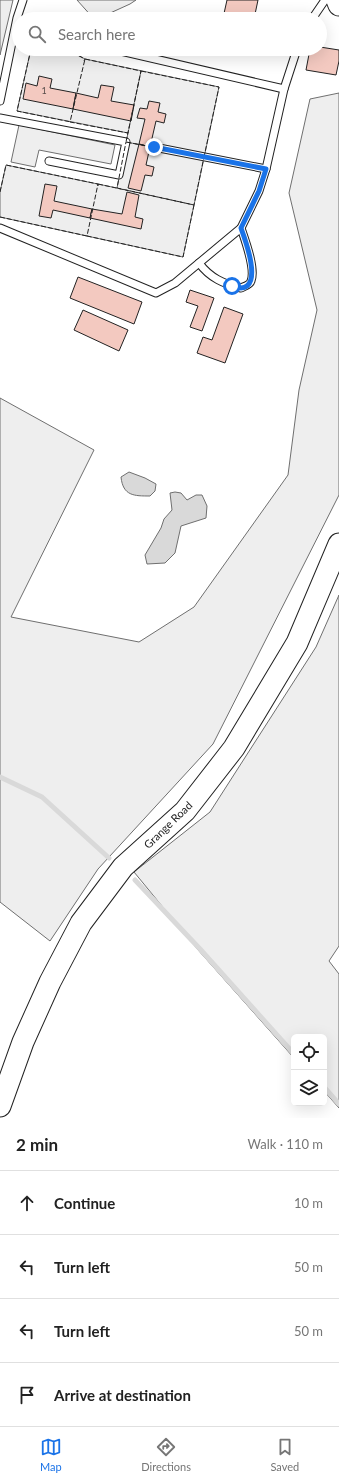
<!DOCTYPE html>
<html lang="en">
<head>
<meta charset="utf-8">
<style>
  :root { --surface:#fff; --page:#f6f6f6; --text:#222; --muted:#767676; --line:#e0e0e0; --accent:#1a73e8 }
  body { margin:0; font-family:Lato,sans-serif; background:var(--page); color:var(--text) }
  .controls { position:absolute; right:12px; bottom:12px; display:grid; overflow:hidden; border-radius:6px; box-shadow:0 4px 16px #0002 }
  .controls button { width:36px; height:36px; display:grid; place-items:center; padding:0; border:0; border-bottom:1px solid var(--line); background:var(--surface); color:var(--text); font:20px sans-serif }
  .stop { position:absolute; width:12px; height:12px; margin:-9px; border:3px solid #1a73e8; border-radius:50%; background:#fff }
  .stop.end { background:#1a73e8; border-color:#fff; box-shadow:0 1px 4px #0008 }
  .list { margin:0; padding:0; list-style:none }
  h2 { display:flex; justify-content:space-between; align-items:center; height:52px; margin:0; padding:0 16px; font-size:17px }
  h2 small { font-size:13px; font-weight:400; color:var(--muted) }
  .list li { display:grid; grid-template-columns:26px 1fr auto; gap:12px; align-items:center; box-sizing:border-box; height:64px; padding:0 16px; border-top:1px solid var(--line) }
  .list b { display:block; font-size:15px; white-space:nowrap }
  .list em { font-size:13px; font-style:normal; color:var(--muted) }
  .icon { flex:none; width:22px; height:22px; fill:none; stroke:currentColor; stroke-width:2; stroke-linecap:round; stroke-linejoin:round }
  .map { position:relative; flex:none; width:339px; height:1118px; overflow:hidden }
  .search { position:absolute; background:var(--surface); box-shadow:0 4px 16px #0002; left:12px; right:12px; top:12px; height:44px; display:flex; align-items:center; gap:10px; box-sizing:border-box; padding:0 14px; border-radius:22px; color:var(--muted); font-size:15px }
  .sheet { height:308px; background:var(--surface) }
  nav { display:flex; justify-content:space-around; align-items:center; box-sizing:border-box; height:56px; border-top:1px solid var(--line); background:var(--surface); font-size:11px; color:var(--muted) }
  nav a { display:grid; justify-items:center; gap:2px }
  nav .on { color:var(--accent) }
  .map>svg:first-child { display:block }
  .green { fill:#eee; stroke:#6f6f6f }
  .water { fill:#d9d9d9; stroke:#6f6f6f }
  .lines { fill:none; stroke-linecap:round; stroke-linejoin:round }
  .stream { stroke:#d9d9d9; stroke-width:5 }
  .building { fill:#f3c9c0; stroke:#222 }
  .service-casing { stroke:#222; stroke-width:9 }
  .secondary-casing { stroke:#222; stroke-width:23 }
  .service { stroke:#fff; stroke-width:7 }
  .secondary { stroke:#fff; stroke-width:21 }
  .fence { stroke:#222; stroke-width:1; stroke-dasharray:5 2; stroke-linecap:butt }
  .route { stroke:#1a73e8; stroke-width:5 }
  .labels { text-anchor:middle; stroke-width:3; stroke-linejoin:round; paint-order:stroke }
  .number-label { font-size:9px; fill:#564c4a }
  .street-label { font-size:11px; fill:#222; stroke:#fff }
</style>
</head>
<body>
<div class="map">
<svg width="339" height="1118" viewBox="0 0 339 1118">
  <rect width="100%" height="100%" fill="#fff"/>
  <!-- green -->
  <g class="green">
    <polygon points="0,0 13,0 0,55"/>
    <polygon points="77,0 136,0 130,4 97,19 94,19"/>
    <polygon points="31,49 66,49 85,59 219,87 183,257 0,217 0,192 6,165 117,188 128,133 17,111"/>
    <polygon points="339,93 339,495 213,744 98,869 50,941 0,902 0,398 94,450 11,617 139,642 194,607 288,475 299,390 317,310 289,193 310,99"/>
    <polygon points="19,125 115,145 111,164 39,150 35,167 11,162"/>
    <polygon points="339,595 339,946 329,961 339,974 339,1108 324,1091 324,1037 294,1037 294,1058 199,951 134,872 210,812 316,647"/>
  </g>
  <!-- water -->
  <g class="water">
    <path d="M 129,472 L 145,478 L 156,484 L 155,491 L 150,496 C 134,496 123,496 121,477 Z"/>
    <polygon points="175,492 181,493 187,500 196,495 202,495 207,506 206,518 181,526 175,553 165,563 147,564 145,555 161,528 164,519 172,510 170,493"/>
  </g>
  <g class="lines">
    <!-- stream -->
    <g class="stream">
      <polyline points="0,777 42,797 109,858"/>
      <polyline points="135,880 200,949 294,1054"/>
      <polyline points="324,1087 339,1104"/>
    </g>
  </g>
  <!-- building -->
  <g class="building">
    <polygon points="227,0 258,0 254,19 223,18"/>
    <polygon points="320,47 339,50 339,61 336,75 306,70 310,49 320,49"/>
    <polygon points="39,76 52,79 50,88 76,93 73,109 23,99 26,83 37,86"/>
    <polygon points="101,85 114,87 111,101 134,105 131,121 73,109 76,93 98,98"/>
    <polygon points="149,101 160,103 158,112 166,114 164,123 156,121 150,147 139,144 145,119 137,118 140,108 147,109"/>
    <polygon points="139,144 150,147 146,165 154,167 152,176 145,175 141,191 128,188"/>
    <polygon points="45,184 57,186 54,201 92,209 90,218 53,210 51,218 39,216"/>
    <polygon points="127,192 139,195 135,217 143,219 141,229 90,218 92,209 122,214"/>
    <polygon points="78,277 142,302 134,324 70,298"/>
    <polygon points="190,290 214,298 202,331 190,327 198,306 186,302"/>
    <polygon points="224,307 243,314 225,363 197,353 203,337 212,340"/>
    <polygon points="83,310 128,330 119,351 74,330"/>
  </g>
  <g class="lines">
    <!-- service casing -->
    <g class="service-casing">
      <g id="service">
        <polyline points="312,19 325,0"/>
        <polyline points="112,49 284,89"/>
        <polyline points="0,101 17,18 23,0"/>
        <polyline points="0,118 126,142 119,175 49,161"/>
        <polyline points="154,147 266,169"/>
        <polyline points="0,228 156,293 175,283 241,228 259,191 266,169 284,89 297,49"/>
        <path d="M 199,263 C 210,278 224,284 241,288 C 245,286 250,285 251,281 C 256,269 245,240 241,228"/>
      </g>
    </g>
    <!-- secondary casing -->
    <g class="secondary-casing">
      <g id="secondary">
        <polyline points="337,0 339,5"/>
        <polyline points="0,1106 23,1042 50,982 81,923 123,867 185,811 234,748 297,643 339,544"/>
      </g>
    </g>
    <!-- service -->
    <use href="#service" class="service"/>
    <!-- secondary -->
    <use href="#secondary" class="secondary"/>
    <!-- fence -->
    <g class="fence">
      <polyline points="31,49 17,111 71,122"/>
      <polyline points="66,49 85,59 84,61"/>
      <polygon points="85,59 141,71 128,133 70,122"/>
      <polygon points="141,71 219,87 204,157 126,142"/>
      <polygon points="126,142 204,157 194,205 117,188"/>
      <polygon points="98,184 194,205 183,257 87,236"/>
      <polyline points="0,192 6,165 98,184 98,186"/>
      <polyline points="0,217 87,236 87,235"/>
    </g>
  </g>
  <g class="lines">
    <!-- route -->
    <path class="route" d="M 154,147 L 266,169 L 259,191 L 241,228 C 245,239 263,287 241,288 C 238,288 234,286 232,286"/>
  </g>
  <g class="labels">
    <!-- number labels -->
    <g class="number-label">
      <text x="44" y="94">1</text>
    </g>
    <!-- street labels -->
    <g class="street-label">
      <text transform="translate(168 825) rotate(-44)" y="4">Grange Road</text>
    </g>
  </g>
</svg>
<div class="controls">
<button><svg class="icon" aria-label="locate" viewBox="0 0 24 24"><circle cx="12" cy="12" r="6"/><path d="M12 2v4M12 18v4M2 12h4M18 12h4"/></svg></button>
<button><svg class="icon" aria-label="layers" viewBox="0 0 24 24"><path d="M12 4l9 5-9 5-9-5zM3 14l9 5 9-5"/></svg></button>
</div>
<div class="stop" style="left:232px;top:286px"></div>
<div class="stop end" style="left:154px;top:147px"></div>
<div class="search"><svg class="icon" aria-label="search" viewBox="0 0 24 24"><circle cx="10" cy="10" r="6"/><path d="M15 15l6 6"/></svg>Search here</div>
</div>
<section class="sheet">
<h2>2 min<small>Walk · 110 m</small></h2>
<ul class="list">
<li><svg class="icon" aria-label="ahead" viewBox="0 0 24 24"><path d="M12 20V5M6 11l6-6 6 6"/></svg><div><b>Continue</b></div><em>10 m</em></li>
<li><svg class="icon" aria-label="left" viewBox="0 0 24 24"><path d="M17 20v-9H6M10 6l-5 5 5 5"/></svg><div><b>Turn left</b></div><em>50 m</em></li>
<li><svg class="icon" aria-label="left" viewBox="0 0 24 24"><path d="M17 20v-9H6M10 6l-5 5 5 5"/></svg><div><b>Turn left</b></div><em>50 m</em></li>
<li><svg class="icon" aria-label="arrive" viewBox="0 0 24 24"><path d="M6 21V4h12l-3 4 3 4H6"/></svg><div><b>Arrive at destination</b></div></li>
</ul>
</section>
<nav>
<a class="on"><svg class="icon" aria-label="map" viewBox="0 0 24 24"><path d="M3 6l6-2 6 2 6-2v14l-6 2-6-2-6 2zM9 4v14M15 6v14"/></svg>Map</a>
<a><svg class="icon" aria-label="directions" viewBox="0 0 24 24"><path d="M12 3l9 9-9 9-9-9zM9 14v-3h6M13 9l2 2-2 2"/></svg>Directions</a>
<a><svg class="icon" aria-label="saved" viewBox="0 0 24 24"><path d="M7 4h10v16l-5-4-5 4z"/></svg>Saved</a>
</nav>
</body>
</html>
